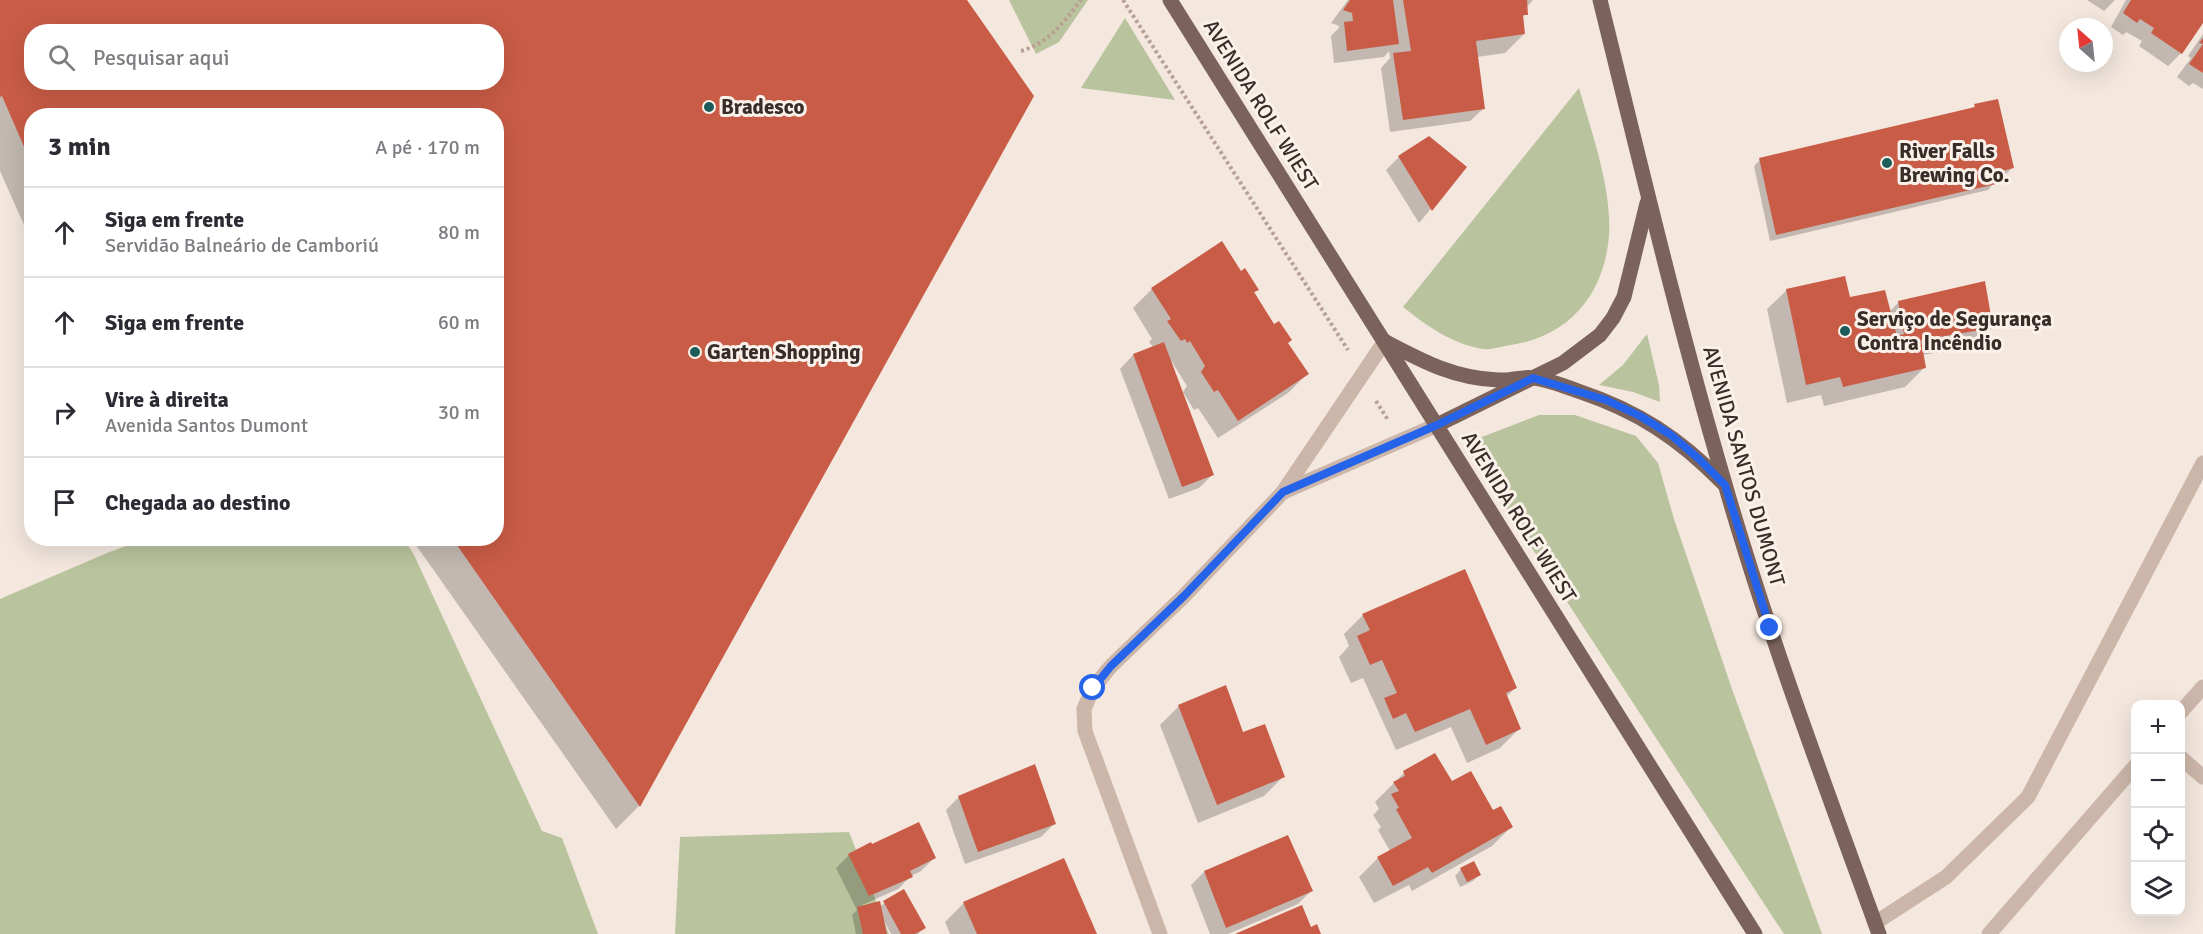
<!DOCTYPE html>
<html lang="pt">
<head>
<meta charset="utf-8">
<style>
  :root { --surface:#fff; --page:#f2f2f3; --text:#2b2b33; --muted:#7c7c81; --line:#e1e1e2 }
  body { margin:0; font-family:Signika,sans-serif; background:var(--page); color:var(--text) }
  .controls { position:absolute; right:18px; bottom:18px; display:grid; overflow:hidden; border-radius:12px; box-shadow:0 6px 24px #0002 }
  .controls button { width:54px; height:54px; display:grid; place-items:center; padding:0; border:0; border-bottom:2px solid var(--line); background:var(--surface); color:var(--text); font:30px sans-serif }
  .compass { position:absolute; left:2059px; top:18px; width:54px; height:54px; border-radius:50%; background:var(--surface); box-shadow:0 6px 24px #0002; rotate:333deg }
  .stop { position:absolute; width:18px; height:18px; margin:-14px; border:4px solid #2563eb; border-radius:50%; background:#fff }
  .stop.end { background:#2563eb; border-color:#fff; box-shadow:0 2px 6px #0008 }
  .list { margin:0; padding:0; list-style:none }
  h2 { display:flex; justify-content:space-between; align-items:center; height:78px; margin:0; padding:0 24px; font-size:26px }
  h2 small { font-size:20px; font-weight:400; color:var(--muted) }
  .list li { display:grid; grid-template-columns:39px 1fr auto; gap:18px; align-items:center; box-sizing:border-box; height:90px; padding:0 24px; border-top:2px solid var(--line) }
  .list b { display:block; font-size:22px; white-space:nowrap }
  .list p { margin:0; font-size:20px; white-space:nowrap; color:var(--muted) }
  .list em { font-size:20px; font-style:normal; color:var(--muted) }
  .icon { flex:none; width:33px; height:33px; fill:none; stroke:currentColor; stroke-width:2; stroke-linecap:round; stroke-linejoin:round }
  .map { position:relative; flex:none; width:2203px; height:934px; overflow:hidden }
  .search { position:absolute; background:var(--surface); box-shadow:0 6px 24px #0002; left:24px; top:24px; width:480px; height:66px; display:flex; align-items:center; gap:15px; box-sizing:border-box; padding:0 21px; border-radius:24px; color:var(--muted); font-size:22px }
  .panel { position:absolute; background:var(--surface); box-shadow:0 6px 24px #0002; left:24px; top:108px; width:480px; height:438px; border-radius:24px }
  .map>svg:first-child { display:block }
  .green { fill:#b9c39d }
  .shadow { fill:#0003; fill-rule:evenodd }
  .building { fill:#c95c46; fill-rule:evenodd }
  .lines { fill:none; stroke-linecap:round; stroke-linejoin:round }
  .path { stroke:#b8a093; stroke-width:4; stroke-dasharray:3 3; stroke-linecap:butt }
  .minor { stroke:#ccb6a9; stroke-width:15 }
  .major { stroke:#7b625a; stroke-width:15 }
  .route { stroke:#2563eb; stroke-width:8 }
  .poi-dot { fill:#1d5c5b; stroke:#faf2ea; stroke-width:2 }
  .labels { text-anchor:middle; stroke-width:6; stroke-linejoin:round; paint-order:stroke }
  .street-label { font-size:21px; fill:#392d29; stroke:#faf2ea }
  .poi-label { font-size:21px; font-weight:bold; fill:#392d29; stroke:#faf2ea; text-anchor:start }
</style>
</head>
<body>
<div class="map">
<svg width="2203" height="934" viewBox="0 0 2203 934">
  <rect width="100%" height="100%" fill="#f3e7de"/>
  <!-- green -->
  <g class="green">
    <polygon points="1009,0 1088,0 1059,42 1036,54"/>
    <polygon points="1125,18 1175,100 1081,88"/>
    <path d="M 1579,88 C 1592,134 1612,188 1609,236 C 1604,294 1570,336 1511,345 C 1502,346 1492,350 1483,349 C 1452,344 1427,326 1403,307 Z"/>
    <polygon points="1647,334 1659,385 1660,402 1633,392 1599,385 1623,365"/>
    <polygon points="1539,415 1575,415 1636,436 1658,463 1674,519 1733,692 1822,934 1784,934 1464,444"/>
    <polygon points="148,538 404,539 414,555 542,831 562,838 598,934 0,934 0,599 107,553"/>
    <polygon points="849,832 889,934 675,934 680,837"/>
  </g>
  <!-- shadow -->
  <g class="shadow">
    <path d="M 0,0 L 965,0 L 639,806 L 616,829 L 411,538 L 496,538 L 496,116 L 32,116 L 32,243 L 0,171 ZM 32,32 L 496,32 L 496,82 L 32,82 Z"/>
    <polygon points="1348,0 1533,0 1526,8 1526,14 1522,18 1524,34 1505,53 1477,57 1484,108 1470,121 1390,132 1381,68 1390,58 1389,51 1384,57 1334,63 1331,36 1339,28 1339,26 1331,23"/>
    <polygon points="2087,0 2115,0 2104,11"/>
    <polygon points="2126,0 2203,0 2203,21 2181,53 2168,66 2139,46 2142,41 2126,32 2123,35 2111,27"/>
    <polygon points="2203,34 2203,89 2193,83 2189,86 2177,77 2191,58 2188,56"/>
    <polygon points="1975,106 2013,167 2006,174 1993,177 1994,183 1988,190 1770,241 1754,166 1760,160 1972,109"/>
    <polygon points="1399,157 1465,168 1419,223 1386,170"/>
    <polygon points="1240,273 1257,290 1253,294 1307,374 1288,393 1218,438 1198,408 1194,410 1183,392 1187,386 1170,359 1212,475 1199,488 1169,499 1120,369 1133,355 1154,348 1149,342 1152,339 1133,308 1152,289"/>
    <polygon points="1787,290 1889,312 1899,302 1992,328 1972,347 1922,355 1924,368 1905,387 1824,406 1821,395 1787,403 1767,309"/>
    <polygon points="1363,615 1515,688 1506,697 1519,729 1500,748 1467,763 1451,727 1396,750 1363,678 1351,683 1339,657 1349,646 1344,634"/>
    <polygon points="1179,706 1242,734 1283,777 1264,796 1198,823 1160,725"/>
    <polygon points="1404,773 1451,783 1511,827 1492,846 1412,891 1409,885 1374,903 1359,877 1378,858 1390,851 1378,830 1381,827 1373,815 1379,809 1375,802"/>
    <polygon points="959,797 1054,824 1041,837 965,864 946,810"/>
    <polygon points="849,855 934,858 921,871 911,876 898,889 862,905 863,907 879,907 904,891 924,928 918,934 891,934 883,919 886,934 856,934 852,915 857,910 836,868"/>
    <polygon points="1461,869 1479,875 1473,881 1460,887 1455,876"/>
    <polygon points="1204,872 1311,891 1298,904 1228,934 1210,934 1191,885"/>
    <polygon points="964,903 1095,934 950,934 945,922"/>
  </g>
  <!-- building -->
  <g class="building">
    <path d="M 0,0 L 967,0 L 1034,96 L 640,807 L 452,538 L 496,538 L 496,116 L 32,116 L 32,165 L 2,96 L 0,97 ZM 32,32 L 496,32 L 496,82 L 32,82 Z"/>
    <polygon points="1350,0 1393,0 1399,44 1347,51 1344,22 1353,21 1352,13 1343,10"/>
    <polygon points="1403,0 1527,0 1528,15 1523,15 1525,34 1476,41 1485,109 1403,120 1393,53 1411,51"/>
    <polygon points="2131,0 2203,0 2203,23 2182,54 2151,33 2154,28 2140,19 2137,23 2123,13"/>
    <polygon points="2203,38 2203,73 2189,64 2203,44 2199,43"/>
    <polygon points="1998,99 2014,168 1994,173 1996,184 1776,235 1759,158 1975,107 1974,104"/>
    <polygon points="1429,136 1467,167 1432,211 1398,156"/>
    <polygon points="1222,241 1241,271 1245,268 1259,290 1254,292 1274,324 1279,321 1292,340 1288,343 1309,374 1238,421 1218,390 1214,392 1201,372 1205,366 1190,341 1187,343 1185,339 1181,341 1167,321 1171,319 1151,288"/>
    <polygon points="1845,276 1850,297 1885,290 1897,336 1904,334 1898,301 1985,281 1993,328 1921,340 1926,368 1843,387 1840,377 1806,385 1786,289"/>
    <polygon points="1164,342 1214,475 1182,487 1133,354"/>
    <polygon points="1465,569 1517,688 1506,693 1521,729 1486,745 1470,709 1415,732 1406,713 1393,719 1384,698 1397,693 1382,660 1370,665 1357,636 1370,630 1362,614"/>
    <polygon points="1226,685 1243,732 1265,724 1285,777 1217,805 1178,705"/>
    <polygon points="1435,753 1452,781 1471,771 1493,810 1501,806 1513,827 1432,873 1428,867 1393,886 1377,857 1412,838 1396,809 1399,808 1391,794 1399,791 1393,782 1405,776 1403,771"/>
    <polygon points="1035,764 1056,824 978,852 958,796"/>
    <polygon points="919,822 936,858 910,871 913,877 869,896 848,854 871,842 872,844"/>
    <polygon points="1288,835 1313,891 1226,928 1204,871"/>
    <polygon points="1064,858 1097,934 977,934 963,902"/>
    <polygon points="1474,861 1481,875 1467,882 1460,868"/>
    <polygon points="904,889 926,928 915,934 901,934 883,901"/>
    <polygon points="880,901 887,934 863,934 857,907"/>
    <polygon points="1302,905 1311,927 1317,924 1321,934 1235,934"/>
  </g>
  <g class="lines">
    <!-- path -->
    <g class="path">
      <polyline points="1123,0 1348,350"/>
      <path d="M 1021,51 C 1049,43 1064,22 1081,0"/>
      <polyline points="1376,401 1388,420"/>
    </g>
    <!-- minor -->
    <g class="minor">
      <polyline points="1283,492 1437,425"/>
      <polyline points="2180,713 2203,687"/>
      <polyline points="2180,757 2203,777"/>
      <polyline points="1875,923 1946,877 2028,797 2203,463"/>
      <polyline points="1160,934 1085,731 1084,709 1093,688 1111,666 1184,596 1283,492 1385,341"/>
      <polyline points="1989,934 2136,765"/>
    </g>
    <!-- major -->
    <g class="major">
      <polyline points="1170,0 1755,934"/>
      <path d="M 1600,0 C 1640,162 1678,324 1725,484 C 1769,637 1825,785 1879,934"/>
      <path d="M 1386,342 C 1424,362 1454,378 1498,380 C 1510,381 1522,376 1534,378 C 1549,380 1564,386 1578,391 C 1638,411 1679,438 1723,483"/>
      <polyline points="1437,425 1563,363 1600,335 1613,318 1624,297 1647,203"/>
    </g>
  </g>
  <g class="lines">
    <!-- route -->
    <polyline class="route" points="1093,688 1111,666 1184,596 1283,492 1437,425 1533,378 1606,400 1640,416 1671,435 1699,459 1725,485 1770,628"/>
  </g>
  <!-- markers -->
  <g class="poi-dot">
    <circle cx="709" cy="107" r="6"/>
    <circle cx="1887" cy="163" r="6"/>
    <circle cx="1845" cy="331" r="6"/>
    <circle cx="695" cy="352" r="6"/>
  </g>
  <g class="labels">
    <!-- street labels -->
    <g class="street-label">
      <text transform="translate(1261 105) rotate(58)" y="7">AVENIDA ROLF WIEST</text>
      <text transform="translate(1744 466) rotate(74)" y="7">AVENIDA SANTOS DUMONT</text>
      <text transform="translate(1519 517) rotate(58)" y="7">AVENIDA ROLF WIEST</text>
    </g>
    <!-- poi labels -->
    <g class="poi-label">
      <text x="721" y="114">Bradesco</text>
      <text x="1899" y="158">River Falls<tspan x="1899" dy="24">Brewing Co.</tspan></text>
      <text x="1857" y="326">Serviço de Segurança<tspan x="1857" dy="24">Contra Incêndio</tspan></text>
      <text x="707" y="359">Garten Shopping</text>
    </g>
  </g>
</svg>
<div class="controls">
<button>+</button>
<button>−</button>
<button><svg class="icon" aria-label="locate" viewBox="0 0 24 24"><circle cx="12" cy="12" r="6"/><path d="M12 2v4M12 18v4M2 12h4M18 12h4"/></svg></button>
<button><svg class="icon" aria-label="layers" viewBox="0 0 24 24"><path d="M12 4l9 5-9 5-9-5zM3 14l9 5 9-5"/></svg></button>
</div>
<svg class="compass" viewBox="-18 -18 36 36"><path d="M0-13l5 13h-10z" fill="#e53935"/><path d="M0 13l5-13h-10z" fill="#7c7c81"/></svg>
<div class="stop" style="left:1093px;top:688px"></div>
<div class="stop end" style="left:1770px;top:628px"></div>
<div class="search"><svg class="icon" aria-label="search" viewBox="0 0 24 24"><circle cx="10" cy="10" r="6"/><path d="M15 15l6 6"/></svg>Pesquisar aqui</div>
<section class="panel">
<h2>3 min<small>A pé · 170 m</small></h2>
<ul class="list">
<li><svg class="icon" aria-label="ahead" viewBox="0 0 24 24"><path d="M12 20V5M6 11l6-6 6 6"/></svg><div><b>Siga em frente</b><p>Servidão Balneário de Camboriú</p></div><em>80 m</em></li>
<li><svg class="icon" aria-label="ahead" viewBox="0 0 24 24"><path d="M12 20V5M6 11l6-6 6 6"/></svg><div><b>Siga em frente</b></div><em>60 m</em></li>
<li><svg class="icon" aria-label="right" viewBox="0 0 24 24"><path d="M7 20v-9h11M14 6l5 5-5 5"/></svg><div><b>Vire à direita</b><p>Avenida Santos Dumont</p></div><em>30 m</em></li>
<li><svg class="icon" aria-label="arrive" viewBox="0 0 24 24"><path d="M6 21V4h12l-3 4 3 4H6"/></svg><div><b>Chegada ao destino</b></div></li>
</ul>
</section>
</div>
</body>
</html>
